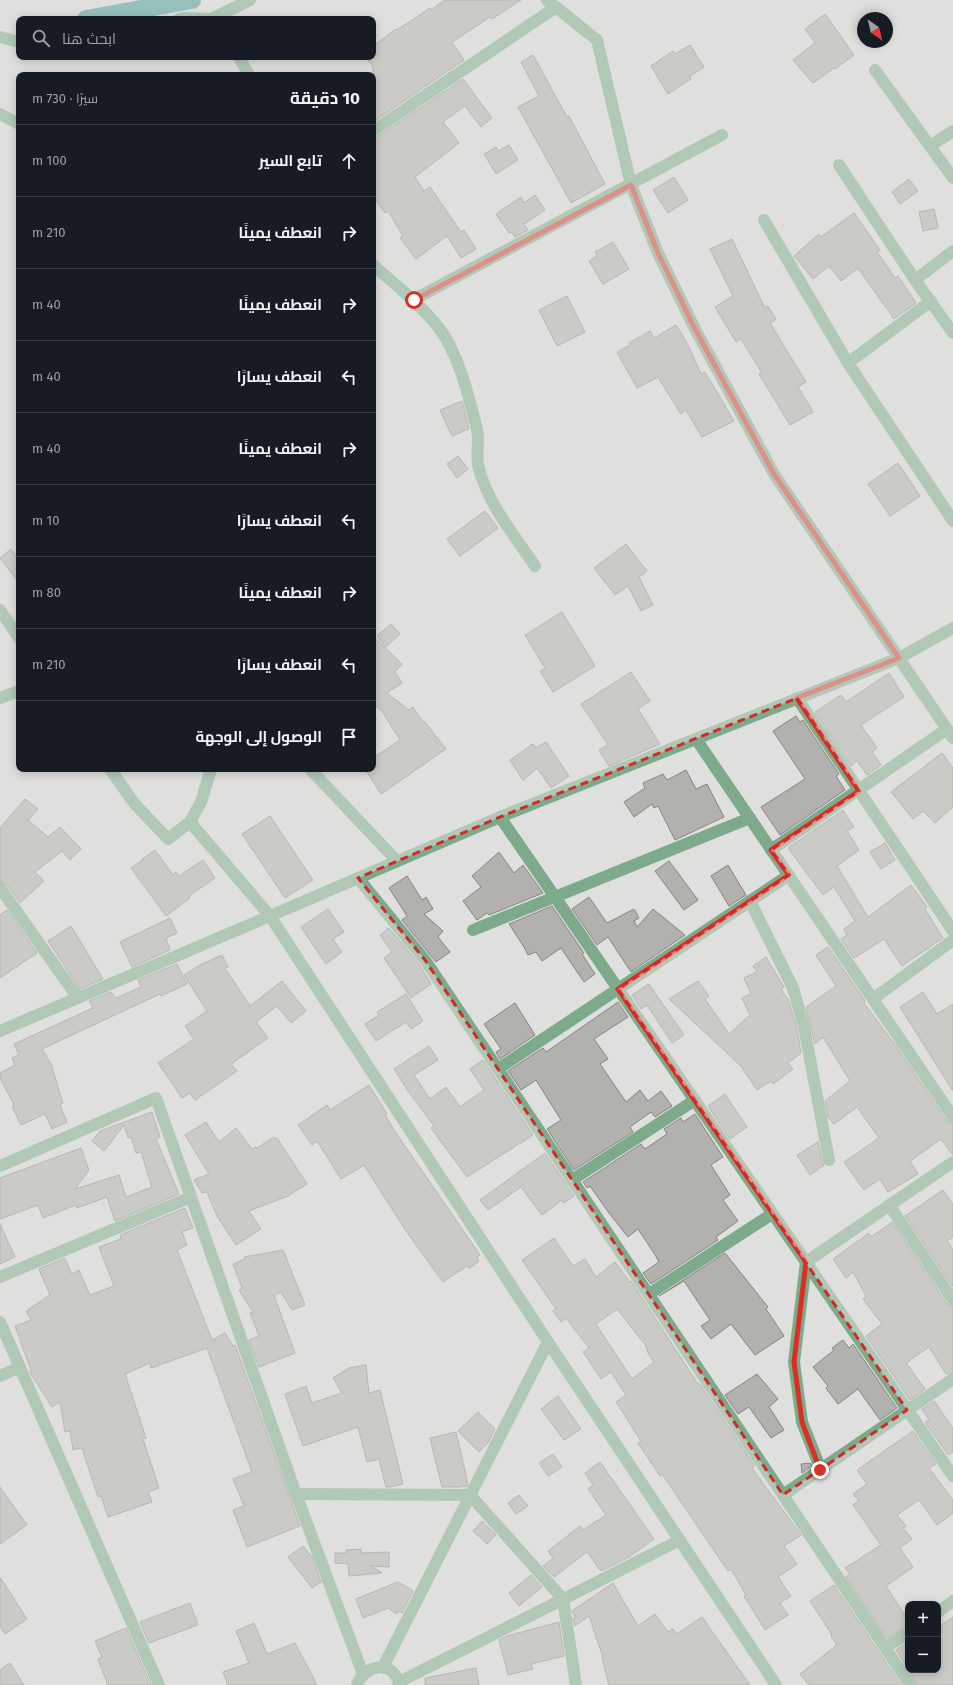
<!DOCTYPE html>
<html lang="ar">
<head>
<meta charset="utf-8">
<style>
  :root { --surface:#171b24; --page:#20242c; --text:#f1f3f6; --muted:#9ea1a6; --line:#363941 }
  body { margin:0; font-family:"Fira Sans",Cairo,sans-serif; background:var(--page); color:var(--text); direction:rtl }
  .controls { position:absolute; right:12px; bottom:12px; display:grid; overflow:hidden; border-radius:8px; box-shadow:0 2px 10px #0003 }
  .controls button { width:36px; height:36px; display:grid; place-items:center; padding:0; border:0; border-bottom:1px solid var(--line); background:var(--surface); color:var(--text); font:20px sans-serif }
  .compass { position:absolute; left:857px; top:12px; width:36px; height:36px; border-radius:50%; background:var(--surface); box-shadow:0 2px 10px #0003; rotate:145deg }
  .stop { position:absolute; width:12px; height:12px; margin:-9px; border:3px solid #d93025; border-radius:50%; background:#fff }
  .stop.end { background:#d93025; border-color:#fff; box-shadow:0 1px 4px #0008 }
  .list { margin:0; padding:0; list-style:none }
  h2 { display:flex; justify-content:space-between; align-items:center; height:52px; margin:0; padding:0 16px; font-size:17px }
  h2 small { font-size:13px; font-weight:400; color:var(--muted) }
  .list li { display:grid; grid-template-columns:26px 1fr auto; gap:12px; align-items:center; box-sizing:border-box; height:72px; padding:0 16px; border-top:1px solid var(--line) }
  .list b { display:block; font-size:15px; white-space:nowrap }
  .list em { font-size:13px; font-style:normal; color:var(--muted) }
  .icon { flex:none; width:22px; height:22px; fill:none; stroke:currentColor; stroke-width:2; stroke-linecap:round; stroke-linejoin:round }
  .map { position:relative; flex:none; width:953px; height:1685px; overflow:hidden; direction:ltr }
  .search { position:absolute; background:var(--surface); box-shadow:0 2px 10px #0003; left:16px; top:16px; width:360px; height:44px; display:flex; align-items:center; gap:10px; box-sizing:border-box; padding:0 14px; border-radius:8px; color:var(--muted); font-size:15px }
  .panel { position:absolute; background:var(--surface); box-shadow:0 2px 10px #0003; left:16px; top:72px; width:360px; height:700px; border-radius:8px; direction:rtl }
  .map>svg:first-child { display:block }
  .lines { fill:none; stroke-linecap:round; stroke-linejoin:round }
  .canal { stroke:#3f9c92; stroke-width:18 }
  .building { fill:#b2b1ae; stroke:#868583; fill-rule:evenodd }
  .minor { stroke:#7daa8b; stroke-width:12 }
  .tertiary { stroke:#7daa8b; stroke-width:12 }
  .route { stroke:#d93025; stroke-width:5 }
  .marked { fill:none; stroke:#d62828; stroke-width:3; stroke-dasharray:8 5; stroke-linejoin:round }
</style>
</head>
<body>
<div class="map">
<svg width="953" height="1685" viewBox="0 0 953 1685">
  <rect width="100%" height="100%" fill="#dfe0dd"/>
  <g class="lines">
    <!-- canal -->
    <polyline class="canal" points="86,19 192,0"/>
  </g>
  <!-- building -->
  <g class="building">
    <polygon points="445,0 521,0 492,19 490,17 452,42 464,60 373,122 373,67 366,57 373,57 373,46 396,29 397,30 430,8 431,10"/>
    <polygon points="825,14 854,55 835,69 834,68 813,83 793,60 815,43 805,29"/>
    <polygon points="690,45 704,67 689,77 691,79 668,94 651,66 673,51 675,54"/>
    <polygon points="533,55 567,117 569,116 605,184 571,203 518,107 539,96 521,62"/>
    <polygon points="463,79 492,118 481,127 465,106 443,122 459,143 415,177 424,191 430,187 461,232 464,230 476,249 461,258 447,236 416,259 400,238 403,236 388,211 385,213 373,196 373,138 377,137"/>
    <polygon points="509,145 518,160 496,174 484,154 496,147 498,151"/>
    <polygon points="674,177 688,200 668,213 653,190"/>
    <polygon points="909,179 918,191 900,204 892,192"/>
    <polygon points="535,195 545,210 524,224 528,230 515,237 512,232 509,233 496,214 521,197 524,203"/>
    <polygon points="934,209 938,228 923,231 919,212"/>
    <polygon points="854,213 880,250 877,252 895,278 898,276 916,303 894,319 858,268 841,281 829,266 813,279 794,256 819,234 821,237"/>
    <polygon points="732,239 765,308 768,306 776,319 770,323 806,382 798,387 813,412 790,425 759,374 762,373 741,339 736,342 715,307 733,296 710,249"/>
    <polygon points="613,242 629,269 603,284 589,261 597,256 595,252"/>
    <polygon points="567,296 585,332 557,346 539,310"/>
    <polygon points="676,325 688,345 701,374 705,372 734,421 702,437 686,410 681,414 658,377 637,388 617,352 630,345 629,343 650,331 654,338"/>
    <polygon points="462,401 469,429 452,436 440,410"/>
    <polygon points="458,456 468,469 457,478 447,464"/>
    <polygon points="898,463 920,496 890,516 868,484"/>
    <polygon points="485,511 498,528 460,556 447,539"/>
    <polygon points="626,544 647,571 639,577 653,605 641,611 628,586 615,595 594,568"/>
    <polygon points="11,549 19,560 19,583 0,558"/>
    <polygon points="562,612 595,666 553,692 540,671 545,668 525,635"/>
    <polygon points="391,624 400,634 386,647 377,636"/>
    <polygon points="373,636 402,664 395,672 402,683 387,693 409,710 413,707 423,722 424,721 446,749 381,794 365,769 373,769 373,758 400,740 382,711 373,704"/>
    <polygon points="631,672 650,701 638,709 660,744 609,766 599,750 608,745 581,704"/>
    <polygon points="889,673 904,697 861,725 877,748 872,752 881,765 867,775 857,761 851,766 815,712 841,695 846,702"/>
    <polygon points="796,716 800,722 803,720 839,774 836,776 845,790 780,835 761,807 805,779 773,731"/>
    <polygon points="546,742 569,776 551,788 537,768 523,780 510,760 533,744 536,748"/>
    <polygon points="942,753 953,768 953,807 935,823 923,811 913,819 891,792"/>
    <polygon points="686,770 696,789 707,784 724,817 675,840 658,806 654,808 652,804 634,817 624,802 645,788 643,783 663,774 667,780"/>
    <polygon points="25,799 38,809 28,820 48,837 60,827 81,849 70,860 62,851 35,872 44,881 20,903 6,884 0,881 0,828"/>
    <polygon points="843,810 854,827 847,831 859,850 837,866 868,917 911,885 927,907 925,909 943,938 902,966 884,939 854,958 841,939 847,935 844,929 855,921 834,887 823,895 788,848"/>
    <polygon points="270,816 313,880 285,898 242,834"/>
    <polygon points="885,843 895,860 881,869 870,852"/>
    <polygon points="155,850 173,875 176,872 179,876 203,860 215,878 189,896 190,898 166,916 131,868 143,860 142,859"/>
    <polygon points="499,852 514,873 523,865 543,893 489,915 487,913 477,920 463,901 481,887 472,876"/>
    <polygon points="669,861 698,900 684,910 655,871"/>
    <polygon points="728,865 746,895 729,906 711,876"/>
    <polygon points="407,876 422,900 426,897 433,909 424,914 443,931 438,937 450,952 436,962 402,920 407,916 389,888"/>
    <polygon points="589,897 607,923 634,909 639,918 634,921 637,927 653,909 685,935 631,972 608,937 597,945 572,909"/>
    <polygon points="552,906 584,953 582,954 595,974 584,982 561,948 542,961 536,952 528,955 524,947 509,924"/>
    <polygon points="328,909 344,932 333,939 342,952 326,964 301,927"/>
    <polygon points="7,910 37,953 0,978 0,915"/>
    <polygon points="170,918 177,933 166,938 170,950 132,967 120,942"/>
    <polygon points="71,926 103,979 80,989 48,941"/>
    <polygon points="389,928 419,964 431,984 411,998 384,958 392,952 380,935"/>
    <polygon points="828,947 865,1001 864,1003 896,1046 947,1121 953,1124 953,1155 941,1139 910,1161 918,1174 888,1192 880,1179 864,1190 844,1162 879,1138 857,1107 834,1124 828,1117 825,1101 850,1081 823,1037 815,1044 806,1007 836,986 816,955"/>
    <polygon points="222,955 228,967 225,968 250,1006 282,981 306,1011 291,1023 277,1006 256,1022 268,1038 231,1064 237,1071 195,1100 190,1093 182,1098 158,1063 194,1039 185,1026 207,1011 184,975 200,965"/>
    <polygon points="766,957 784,987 781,989 788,999 797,1029 801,1053 788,1063 793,1069 773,1084 771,1081 757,1090 740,1065 669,999 698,981 709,996 705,999 729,1034 750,1015 742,998 751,994 744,978 757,972 753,966"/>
    <polygon points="177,964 187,984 161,996 160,994 42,1049 51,1064 63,1103 60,1105 67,1122 52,1129 45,1114 21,1125 12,1106 14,1105 0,1078 0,1073 15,1065 12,1058 19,1055 14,1044 93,1008 89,1001 111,992 116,998 141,987 138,980"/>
    <polygon points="649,984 684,1035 672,1043 647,1005 641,1009 632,995"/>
    <polygon points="923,992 937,1014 953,1004 953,1091 900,1007"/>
    <polygon points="406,994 423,1021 411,1029 406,1022 376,1041 365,1024 379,1015 377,1012"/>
    <polygon points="618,1002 628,1017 594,1039 608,1059 600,1064 626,1102 640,1090 648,1101 661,1091 672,1106 655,1117 651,1112 630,1127 633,1132 574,1170 547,1129 561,1120 536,1080 521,1090 508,1071 543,1048 546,1052"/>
    <polygon points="515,1003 535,1035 500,1059 496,1052 501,1049 484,1024"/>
    <polygon points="429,1046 438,1060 414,1075 430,1099 446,1087 460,1107 484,1090 470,1069 483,1060 533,1135 467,1177 431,1128 434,1126 408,1091 394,1069"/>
    <polygon points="369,1085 387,1114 385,1115 396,1133 480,1255 477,1257 479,1261 469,1269 467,1266 443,1282 406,1231 364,1165 341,1179 317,1141 312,1145 298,1125 327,1105 330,1110"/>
    <polygon points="725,1094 747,1127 730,1139 708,1106"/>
    <polygon points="152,1112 160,1137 156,1139 179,1194 115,1221 107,1197 77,1208 76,1205 43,1218 38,1205 0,1219 0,1178 81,1148 89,1170 75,1189 119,1175 126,1197 152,1187 141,1152 136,1153 131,1137 128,1138 124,1125 104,1151 92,1141 100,1131"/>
    <polygon points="695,1114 723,1157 711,1165 730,1195 723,1200 738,1221 716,1237 718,1240 651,1284 643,1273 659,1262 654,1253 638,1229 628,1237 609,1213 590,1186 587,1188 583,1182 641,1144 645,1149 667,1134 664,1129 681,1118 683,1122"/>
    <polygon points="206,1122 219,1142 236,1128 252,1149 256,1147 257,1148 272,1138 277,1138 307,1184 288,1196 249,1211 261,1229 236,1245 217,1216 207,1192 202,1193 194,1180 209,1174 185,1135"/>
    <polygon points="818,1142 822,1161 824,1165 810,1175 797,1155"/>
    <polygon points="545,1153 574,1196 564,1203 562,1200 542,1215 521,1187 488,1210 480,1200"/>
    <polygon points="943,1190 953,1204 953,1237 947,1241 953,1249 953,1287 905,1216"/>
    <polygon points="185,1208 193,1228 182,1232 187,1245 177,1250 212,1340 225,1333 233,1346 235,1345 300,1526 247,1547 233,1510 244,1506 233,1479 252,1472 207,1348 151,1368 150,1363 125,1374 146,1438 143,1439 159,1488 148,1492 152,1502 108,1517 101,1496 98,1497 82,1448 73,1450 70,1431 65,1432 60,1402 52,1407 31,1374 30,1371 31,1370 15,1326 31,1320 26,1311 50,1295 39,1269 65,1258 72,1274 79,1270 90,1295 114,1286 99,1247 121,1239 120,1235"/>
    <polygon points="892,1222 947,1304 953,1307 953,1372 946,1374 929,1347 906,1363 925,1389 910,1400 866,1336 882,1324 863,1299 866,1296 853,1272 846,1278 833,1259 869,1233 871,1237"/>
    <polygon points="0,1224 15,1257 0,1264"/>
    <path d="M 554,1238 L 573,1266 L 585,1259 L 596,1277 L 615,1262 L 630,1282 L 631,1281 L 698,1384 L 699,1383 L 755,1466 L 752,1468 L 801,1535 L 784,1546 L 797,1564 L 778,1577 L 791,1596 L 780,1603 L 788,1615 L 765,1630 L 744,1596 L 746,1595 L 731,1569 L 728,1571 L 662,1474 L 660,1476 L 638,1443 L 641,1441 L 616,1402 L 626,1395 L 611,1372 L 601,1379 L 583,1352 L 589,1348 L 566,1318 L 561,1322 L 553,1311 L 556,1309 L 522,1260 ZM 617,1309 L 646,1346 L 648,1353 L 654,1362 L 632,1379 L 596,1324 Z"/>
    <polygon points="283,1250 305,1305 292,1310 281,1292 274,1295 295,1353 259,1367 249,1340 259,1336 250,1313 253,1312 239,1290 242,1288 233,1264 245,1259 244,1257"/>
    <polygon points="725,1253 768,1307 766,1309 784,1336 755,1355 731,1324 711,1339 701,1326 710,1320 684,1281 659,1296"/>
    <polygon points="843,1340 849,1348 853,1344 897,1408 880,1420 858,1389 838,1404 826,1388 828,1386 813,1367 834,1350 832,1348"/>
    <polygon points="366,1365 369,1393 380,1390 403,1484 390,1487 386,1487 379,1459 367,1462 358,1427 303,1446 285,1394 306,1386 312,1403 342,1393 333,1378 349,1368"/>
    <polygon points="757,1374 778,1399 769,1407 784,1430 771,1438 749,1407 738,1414 725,1395"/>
    <polygon points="558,1396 581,1429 564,1440 541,1409"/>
    <polygon points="934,1401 953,1428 953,1452 948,1455 925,1422 929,1420 922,1409"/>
    <polygon points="478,1412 495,1429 488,1443 479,1452 458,1431"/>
    <polygon points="913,1431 936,1464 929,1468 953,1500 953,1513 937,1525 919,1500 897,1515 906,1526 903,1528 912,1539 900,1548 913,1567 886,1586 908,1620 908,1626 887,1638 846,1577 850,1574 845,1568 881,1545 853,1505 859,1501 853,1494 867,1484 857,1470"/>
    <polygon points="456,1432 468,1484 467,1486 459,1487 442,1487 430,1438"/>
    <polygon points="553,1454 562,1467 548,1476 539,1463"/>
    <polygon points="600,1462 654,1539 629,1557 601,1571 587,1552 554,1577 543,1566 553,1558 548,1551 580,1526 583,1530 606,1515 588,1489 593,1485 585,1473"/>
    <polygon points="810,1463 812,1466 802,1473 801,1464"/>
    <polygon points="0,1487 27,1525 0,1544"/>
    <polygon points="519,1495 528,1506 516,1514 508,1503"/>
    <polygon points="482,1521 496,1535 487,1544 473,1531"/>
    <polygon points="303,1546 312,1557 321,1582 312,1588 288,1557"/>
    <polygon points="361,1549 361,1553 389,1552 389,1567 371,1566 382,1573 349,1576 348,1564 335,1563 335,1553 347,1553 346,1550"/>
    <polygon points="531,1575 542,1587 519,1606 509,1593"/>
    <polygon points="0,1577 27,1619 5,1634 0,1626"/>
    <polygon points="398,1582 413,1591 402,1613 399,1611 397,1614 388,1608 363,1618 356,1599"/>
    <polygon points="613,1583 638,1626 655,1614 668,1632 673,1629 677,1634 702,1617 750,1685 609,1685 602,1658 603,1657 589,1616 575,1626 573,1618 576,1618 572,1611"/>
    <polygon points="834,1585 879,1652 901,1685 809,1685 800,1674 837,1645 831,1636 832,1635 810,1601"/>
    <polygon points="190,1603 198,1625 149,1643 140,1622"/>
    <polygon points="953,1617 953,1685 917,1685 909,1670 938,1670 938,1627"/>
    <polygon points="559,1622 564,1656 531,1664 533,1669 508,1675 499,1640 507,1636"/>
    <polygon points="254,1623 267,1654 295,1643 317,1685 228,1685 223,1672 249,1663 236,1631"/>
    <polygon points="126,1628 151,1685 108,1685 98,1659 102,1657 95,1641"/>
    <polygon points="908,1642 908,1669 896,1650"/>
    <polygon points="10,1663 24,1685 0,1685 0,1670"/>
    <polygon points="476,1668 479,1685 425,1685 425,1678"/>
  </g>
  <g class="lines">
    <!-- minor -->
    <g class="minor">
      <polyline points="547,0 597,40 631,185 658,253 695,329 774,474 953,738"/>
      <polyline points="179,19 186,18 212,19"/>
      <polyline points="211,19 250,0"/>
      <polyline points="0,37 19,42"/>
      <polyline points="239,57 249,75"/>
      <polyline points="875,70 953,178"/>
      <polyline points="0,114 19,124"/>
      <polyline points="373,131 556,7"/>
      <polyline points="930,146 953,131"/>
      <polyline points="839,165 915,280 953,333"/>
      <polyline points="764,220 848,363 953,521"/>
      <path d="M 373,265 C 396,285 420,304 439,328 C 459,354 469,398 477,430 C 480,442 475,456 479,469 C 489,505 514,535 535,566"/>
      <polyline points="915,280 953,251"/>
      <polyline points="413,300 722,135"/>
      <polyline points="848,363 931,301"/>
      <polyline points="0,610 19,638"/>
      <polyline points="0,698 19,691"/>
      <polyline points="797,698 953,931"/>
      <polyline points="696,739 953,1117"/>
      <polyline points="110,769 134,803 168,839 190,822 201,802 211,769"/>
      <polyline points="310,769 397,861"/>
      <polyline points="500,817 953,1476"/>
      <polyline points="190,822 270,916 500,817 899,658 953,628"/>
      <polyline points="771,850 947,729"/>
      <polyline points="358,878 425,960 910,1685"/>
      <polyline points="0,888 78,998"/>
      <polyline points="750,901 793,988 804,1027 829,1160"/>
      <polyline points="473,930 750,818"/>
      <polyline points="873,999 953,940"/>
      <polyline points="498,1069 789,875"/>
      <polyline points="0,1166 156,1098 296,1494 363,1674"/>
      <polyline points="572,1180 695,1100"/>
      <polyline points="889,1205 953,1300"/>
      <polyline points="0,1277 191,1197"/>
      <polyline points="649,1294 772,1214"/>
      <polyline points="0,1322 159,1685"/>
      <polyline points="0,1376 20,1367"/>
      <polyline points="821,1470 802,1422 794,1362 806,1262 953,1162"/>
      <polyline points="296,1494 470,1495 563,1599 576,1685"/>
      <polyline points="783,1495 953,1379"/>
      <polyline points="938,1612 953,1601"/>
      <polyline points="885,1648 908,1633"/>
      <polyline points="383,1667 548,1342"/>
      <polyline points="399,1682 680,1540"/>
      <path d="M 357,1685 C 365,1663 395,1660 399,1685"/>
    </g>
    <!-- tertiary -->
    <polyline class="tertiary" points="0,1031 270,916 548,1342 776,1685"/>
  </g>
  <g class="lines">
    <!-- route -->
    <polyline class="route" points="414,300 631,185 658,253 695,329 774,474 899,658 797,698 859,791 771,850 789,875 618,989 806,1262 794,1362 802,1422 820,1470"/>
  </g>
  <!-- marked area -->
  <path d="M0 0H953V1685H0ZM 797,698 L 859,791 L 771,850 L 789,875 L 618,989 L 907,1410 L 783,1495 L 425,960 L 358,878 L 500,817 Z" fill="#dfe0dd" fill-opacity=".55" fill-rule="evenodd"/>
  <path class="marked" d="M 797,698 L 859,791 L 771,850 L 789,875 L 618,989 L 907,1410 L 783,1495 L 425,960 L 358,878 L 500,817 Z"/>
</svg>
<div class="controls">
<button>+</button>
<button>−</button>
</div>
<svg class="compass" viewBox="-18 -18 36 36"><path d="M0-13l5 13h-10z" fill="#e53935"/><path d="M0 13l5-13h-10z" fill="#9ea1a6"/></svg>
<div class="stop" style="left:414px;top:300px"></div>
<div class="stop end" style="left:820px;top:1470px"></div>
<div class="search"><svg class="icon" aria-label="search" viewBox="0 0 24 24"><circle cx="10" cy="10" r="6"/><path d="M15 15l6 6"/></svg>ابحث هنا</div>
<section class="panel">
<h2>10 دقيقة<small>سيرًا · 730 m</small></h2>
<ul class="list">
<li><svg class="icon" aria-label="ahead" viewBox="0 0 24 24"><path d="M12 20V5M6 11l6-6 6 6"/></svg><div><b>تابع السير</b></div><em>100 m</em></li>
<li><svg class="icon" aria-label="right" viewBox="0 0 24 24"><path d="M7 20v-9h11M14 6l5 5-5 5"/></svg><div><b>انعطف يمينًا</b></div><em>210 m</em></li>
<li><svg class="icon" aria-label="right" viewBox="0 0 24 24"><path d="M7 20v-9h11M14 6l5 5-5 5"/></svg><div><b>انعطف يمينًا</b></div><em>40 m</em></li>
<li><svg class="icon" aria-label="left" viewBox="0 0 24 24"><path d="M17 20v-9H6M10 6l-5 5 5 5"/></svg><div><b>انعطف يسارًا</b></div><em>40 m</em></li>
<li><svg class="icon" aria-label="right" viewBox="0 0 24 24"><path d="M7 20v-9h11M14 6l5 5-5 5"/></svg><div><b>انعطف يمينًا</b></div><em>40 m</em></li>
<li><svg class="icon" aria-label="left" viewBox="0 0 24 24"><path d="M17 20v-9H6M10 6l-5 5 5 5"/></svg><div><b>انعطف يسارًا</b></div><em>10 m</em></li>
<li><svg class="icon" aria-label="right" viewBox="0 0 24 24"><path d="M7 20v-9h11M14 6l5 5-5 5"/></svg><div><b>انعطف يمينًا</b></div><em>80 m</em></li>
<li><svg class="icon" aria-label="left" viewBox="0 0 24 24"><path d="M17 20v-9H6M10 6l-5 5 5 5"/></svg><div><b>انعطف يسارًا</b></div><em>210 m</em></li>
<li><svg class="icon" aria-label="arrive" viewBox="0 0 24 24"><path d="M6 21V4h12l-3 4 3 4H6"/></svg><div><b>الوصول إلى الوجهة</b></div></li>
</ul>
</section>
</div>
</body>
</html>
